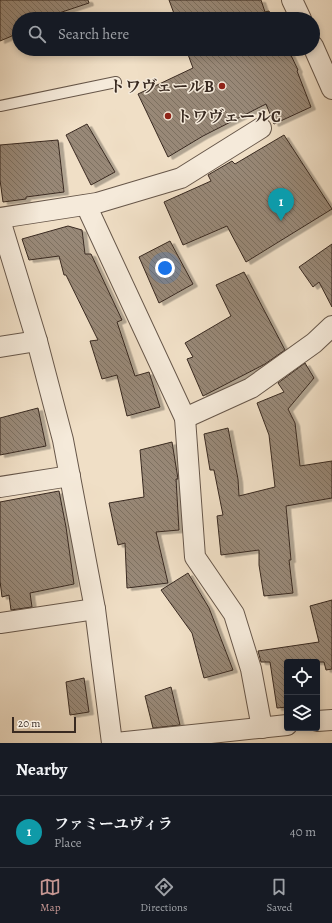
<!DOCTYPE html>
<html lang="en">
<head>
<meta charset="utf-8">
<style>
  :root { --surface:#171b24; --page:#242831; --text:#f1f3f6; --muted:#9ea1a6; --line:#363941; --accent:#c59692 }
  body { margin:0; font-family:Alegreya,"Noto Serif JP",serif; background:var(--page); color:var(--text) }
  .controls { position:absolute; right:12px; bottom:12px; display:grid; overflow:hidden; border-radius:4px; box-shadow:0 2px 6px #0003 }
  .controls button { width:36px; height:36px; display:grid; place-items:center; padding:0; border:0; border-bottom:1px solid var(--line); background:var(--surface); color:var(--text); font:20px sans-serif }
  .scale { position:absolute; left:12px; bottom:10px; width:64px; box-sizing:border-box; padding-left:4px; border:2px solid #392a21; border-top:0; font-size:11px; line-height:14px; white-space:nowrap; color:#392a21; -webkit-text-stroke:3px #f5eada; paint-order:stroke }
  .you { position:absolute; left:165px; top:268px; width:14px; height:14px; margin:-10px; border:3px solid #fff; border-radius:50%; background:#1a73e8; box-shadow:0 0 0 6px #1a73e833 }
  .badge { display:grid; place-items:center; width:26px; height:26px; border-radius:50%; background:var(--accent); color:#fff; font-size:13px; font-weight:700 }
  .pin { position:absolute; translate:-50% -33px; filter:drop-shadow(0 1px 2px #0008) }
  .pin::after { content:''; position:absolute; top:21px; width:14px; height:12px; background:inherit; clip-path:polygon(0 0,100% 0,50% 100%) }
  .list { margin:0; padding:0; list-style:none }
  h2 { display:flex; justify-content:space-between; align-items:center; height:52px; margin:0; padding:0 16px; font-size:17px }
  h2 small { font-size:13px; font-weight:400; color:var(--muted) }
  .list li { display:grid; grid-template-columns:26px 1fr auto; gap:12px; align-items:center; box-sizing:border-box; height:72px; padding:0 16px; border-top:1px solid var(--line) }
  .list b { display:block; font-size:15px; white-space:nowrap }
  .list p { margin:0; font-size:13px; white-space:nowrap; color:var(--muted) }
  .list em { font-size:13px; font-style:normal; color:var(--muted) }
  .icon { flex:none; width:22px; height:22px; fill:none; stroke:currentColor; stroke-width:2; stroke-linecap:round; stroke-linejoin:round }
  .map { position:relative; flex:none; width:332px; height:743px; overflow:hidden }
  .search { position:absolute; background:var(--surface); box-shadow:0 2px 6px #0003; left:12px; right:12px; top:12px; height:44px; display:flex; align-items:center; gap:10px; box-sizing:border-box; padding:0 14px; border-radius:22px; color:var(--muted); font-size:15px }
  .sheet { height:124px; background:var(--surface) }
  nav { display:flex; justify-content:space-around; align-items:center; box-sizing:border-box; height:56px; border-top:1px solid var(--line); background:var(--surface); font-size:11px; color:var(--muted) }
  nav a { display:grid; justify-items:center; gap:2px }
  nav .on { color:var(--accent) }
  .map>svg:first-child { display:block }
  .building { fill:url(#building-back-hatch); stroke:#392a21; filter:url(#shadow) }
  .lines { fill:none; stroke-linecap:round; stroke-linejoin:round }
  .service-casing { stroke:#67574a; stroke-width:12 }
  .minor-casing { stroke:#67574a; stroke-width:22 }
  .service { stroke:#f5eada; stroke-width:10 }
  .minor { stroke:#f5eada; stroke-width:20 }
  .poi-dot { fill:#8f2418; stroke:#f5eada; stroke-width:1.5 }
  .labels { text-anchor:middle; stroke-width:3; stroke-linejoin:round; paint-order:stroke }
  .poi-label { font-size:16px; font-weight:bold; fill:#392a21; stroke:#f5eada; text-anchor:end }
</style>
</head>
<body>
<div class="map">
<svg width="332" height="743" viewBox="0 0 332 743">
  <defs>
    <pattern id="building-back-hatch" width="6" height="6" patternUnits="userSpaceOnUse"><rect width="6" height="6" fill="#988877"/><path d="M-1 5l2 2M0 0l6 6M5-1l2 2" fill="none" stroke="#7d6f61"/></pattern>
    <filter id="shadow"><feDropShadow dx="4.5" dy="2.5" stdDeviation="0" flood-color="#0004"/></filter>
  </defs>
  <rect width="100%" height="100%" fill="#f0dfc6"/>
  <filter id="stains"><feTurbulence type="fractalNoise" baseFrequency=".005" numOctaves="4"/><feColorMatrix values="0 0 0 0 .2 0 0 0 0 .09 0 0 0 0 .02 0 0 0 .5 -.17"/></filter>
  <radialGradient id="worn" r=".72"><stop offset=".6" stop-color="#630" stop-opacity="0"/><stop offset="1" stop-color="#630" stop-opacity=".3"/></radialGradient>
  <!-- building -->
  <g class="building">
    <polygon points="0,0 88,0 89,3 59,13 61,19 19,19 19,33 0,41"/>
    <polygon points="169,0 261,0 265,12 269,11 272,19 176,19"/>
    <polygon points="186,49 288,49 298,70 297,71 311,107 274,124 266,104 203,136 168,157 138,94 193,68"/>
    <polygon points="87,124 115,172 91,185 66,135"/>
    <polygon points="284,135 332,209 246,262 227,226 183,245 164,202 211,181 208,175 232,161 235,164"/>
    <polygon points="58,140 64,192 26,197 26,199 3,202 0,180 0,145"/>
    <polygon points="68,226 82,230 85,254 91,254 122,320 117,322 135,376 149,372 160,407 127,416 117,375 102,379 90,341 98,340 66,275 64,275 59,256 29,260 22,239"/>
    <polygon points="170,241 193,284 159,303 139,257"/>
    <polygon points="332,244 332,307 319,282 313,287 299,267"/>
    <polygon points="244,272 285,350 265,364 203,396 187,359 193,357 185,343 231,316 216,285"/>
    <polygon points="305,363 314,378 288,409 295,423 300,466 332,461 332,498 286,506 291,560 289,560 293,593 264,596 259,565 259,550 221,555 217,516 223,515 214,470 210,470 204,434 228,428 238,479 239,496 275,487 269,435 257,403 284,392 278,383"/>
    <polygon points="38,408 46,446 0,455 0,418"/>
    <polygon points="172,442 178,479 176,479 179,530 156,532 168,583 127,588 125,543 118,545 109,503 144,497 140,450"/>
    <polygon points="59,491 66,527 74,584 30,593 32,607 11,610 9,595 2,597 0,581 0,502"/>
    <polygon points="188,573 209,608 233,670 204,678 192,633 161,590"/>
    <polygon points="332,600 332,669 326,670 324,662 287,662 287,707 277,708 270,662 261,662 258,651 319,642 310,606"/>
    <polygon points="84,678 89,712 70,715 66,682"/>
    <polygon points="171,687 180,725 153,728 145,696"/>
  </g>
  <g class="lines">
    <!-- service casing -->
    <g class="service-casing">
      <polyline id="service" points="0,106 116,82"/>
    </g>
    <!-- minor casing -->
    <g class="minor-casing">
      <g id="minor">
        <polyline points="292,0 301,19"/>
        <polyline points="313,46 332,89"/>
        <polyline points="86,205 185,418 195,557 234,614 251,669 262,728"/>
        <polyline points="0,218 97,203 181,178 261,128"/>
        <polyline points="0,220 37,341 63,440 95,609 112,743"/>
        <polyline points="0,347 37,341"/>
        <polyline points="185,418 251,388 314,343 332,326"/>
        <polyline points="0,487 70,476"/>
        <polyline points="0,623 95,609"/>
        <polyline points="317,721 332,720"/>
        <polyline points="116,743 287,725"/>
      </g>
    </g>
    <!-- service -->
    <use href="#service" class="service"/>
    <!-- minor -->
    <use href="#minor" class="minor"/>
  </g>
  <!-- markers -->
  <g class="poi-dot">
    <circle cx="222" cy="86" r="4"/>
    <circle cx="168" cy="116" r="4"/>
  </g>
  <g class="labels">
    <!-- poi labels -->
    <g class="poi-label">
      <text x="214" y="92">トワヴェールB</text>
      <text x="176" y="122" text-anchor="start">トワヴェールC</text>
    </g>
  </g>
  <rect width="100%" height="100%" filter="url(#stains)"/>
  <rect width="100%" height="100%" fill="url(#worn)"/>
</svg>
<div class="controls">
<button><svg class="icon" aria-label="locate" viewBox="0 0 24 24"><circle cx="12" cy="12" r="6"/><path d="M12 2v4M12 18v4M2 12h4M18 12h4"/></svg></button>
<button><svg class="icon" aria-label="layers" viewBox="0 0 24 24"><path d="M12 4l9 5-9 5-9-5zM3 14l9 5 9-5"/></svg></button>
</div>
<div class="scale">20 m</div>
<div class="you"></div>
<div class="pin badge" style="left:281px;top:221px;background:#0f9aa8">1</div>
<div class="search"><svg class="icon" aria-label="search" viewBox="0 0 24 24"><circle cx="10" cy="10" r="6"/><path d="M15 15l6 6"/></svg>Search here</div>
</div>
<section class="sheet">
<h2>Nearby<small></small></h2>
<ul class="list">
<li><span class="badge" style="background:#0f9aa8">1</span><div><b>ファミーユヴィラ</b><p>Place</p></div><em>40 m</em></li>
</ul>
</section>
<nav>
<a class="on"><svg class="icon" aria-label="map" viewBox="0 0 24 24"><path d="M3 6l6-2 6 2 6-2v14l-6 2-6-2-6 2zM9 4v14M15 6v14"/></svg>Map</a>
<a><svg class="icon" aria-label="directions" viewBox="0 0 24 24"><path d="M12 3l9 9-9 9-9-9zM9 14v-3h6M13 9l2 2-2 2"/></svg>Directions</a>
<a><svg class="icon" aria-label="saved" viewBox="0 0 24 24"><path d="M7 4h10v16l-5-4-5 4z"/></svg>Saved</a>
</nav>
</body>
</html>
